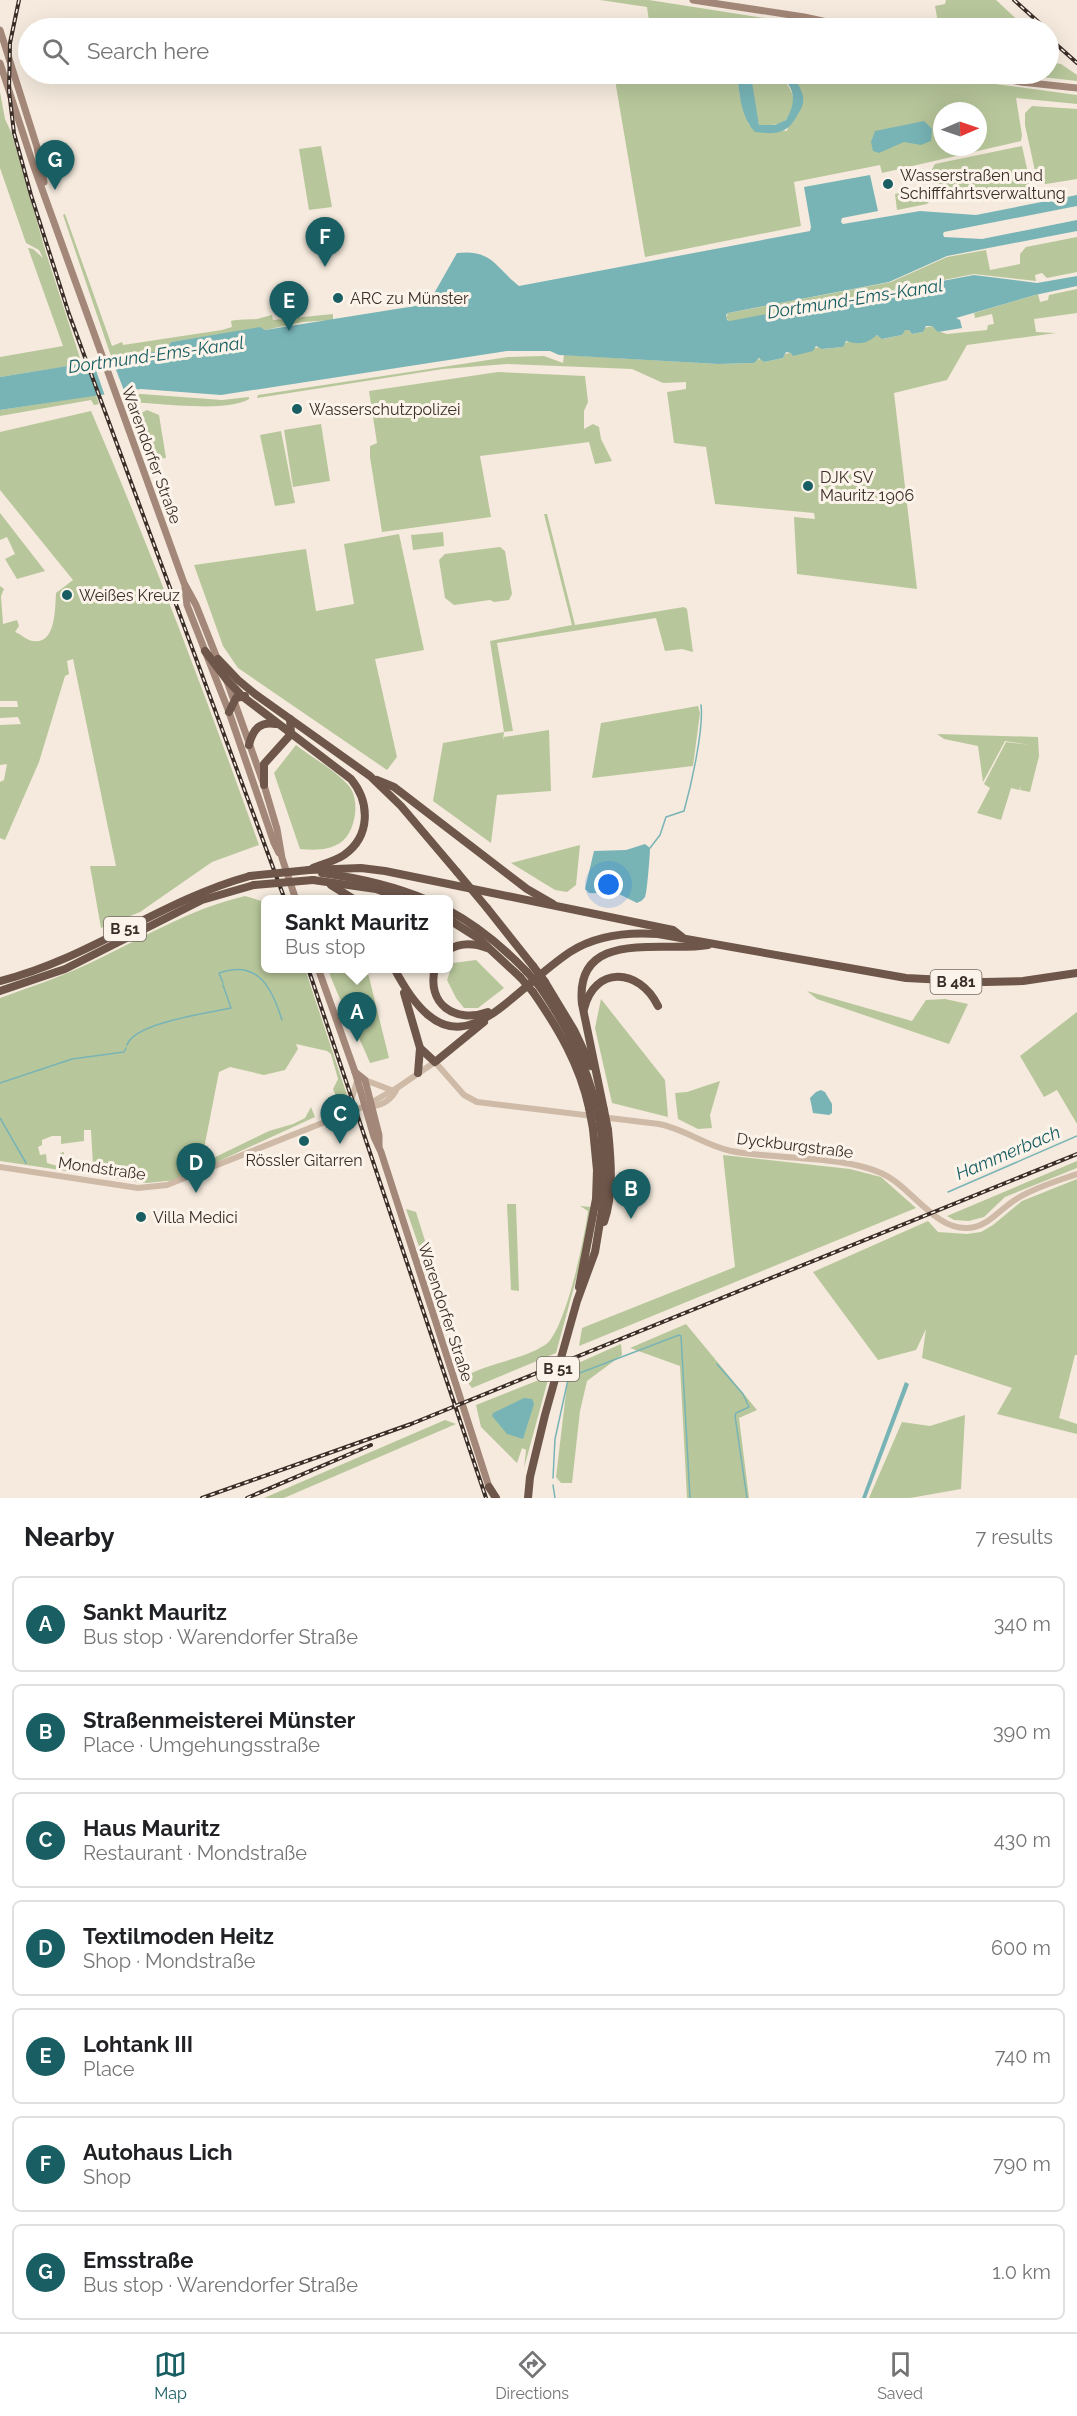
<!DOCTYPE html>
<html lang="en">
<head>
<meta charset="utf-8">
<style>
  :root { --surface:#fff; --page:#f6f6f6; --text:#202124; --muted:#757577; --line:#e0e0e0; --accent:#185e62 }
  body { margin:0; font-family:Raleway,sans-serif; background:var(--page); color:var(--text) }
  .compass { position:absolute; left:933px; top:102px; width:54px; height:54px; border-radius:50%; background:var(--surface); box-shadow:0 6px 24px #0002; rotate:88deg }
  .you { position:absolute; left:609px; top:885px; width:21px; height:21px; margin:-15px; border:4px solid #fff; border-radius:50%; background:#1a73e8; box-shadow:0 0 0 9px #1a73e833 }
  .badge { display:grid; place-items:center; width:39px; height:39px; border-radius:50%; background:var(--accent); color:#fff; font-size:20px; font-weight:700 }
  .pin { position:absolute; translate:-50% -50px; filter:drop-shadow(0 2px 3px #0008) }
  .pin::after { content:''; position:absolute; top:32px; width:21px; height:18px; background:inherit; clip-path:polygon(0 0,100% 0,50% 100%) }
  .popup { position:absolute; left:261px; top:895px; width:192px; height:78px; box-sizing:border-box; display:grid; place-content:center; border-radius:9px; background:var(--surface); filter:drop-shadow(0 2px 4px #0005); font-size:20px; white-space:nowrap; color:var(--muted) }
  .popup b { font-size:22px; color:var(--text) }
  .popup::after { content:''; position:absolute; left:50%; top:100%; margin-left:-12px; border:12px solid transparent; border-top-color:var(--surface) }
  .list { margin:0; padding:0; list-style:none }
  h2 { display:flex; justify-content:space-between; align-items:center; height:78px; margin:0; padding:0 24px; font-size:26px }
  h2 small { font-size:20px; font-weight:400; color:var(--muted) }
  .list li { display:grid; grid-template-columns:39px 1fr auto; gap:18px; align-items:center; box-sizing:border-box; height:96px; margin:0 12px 12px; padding:0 12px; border:2px solid var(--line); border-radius:9px }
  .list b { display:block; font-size:22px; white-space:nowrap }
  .list p { margin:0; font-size:20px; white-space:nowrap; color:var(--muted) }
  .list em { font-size:20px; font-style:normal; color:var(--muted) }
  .icon { flex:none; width:33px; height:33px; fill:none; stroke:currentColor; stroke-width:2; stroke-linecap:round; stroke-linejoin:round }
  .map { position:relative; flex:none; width:1077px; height:1498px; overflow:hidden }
  .search { position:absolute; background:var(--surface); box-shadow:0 6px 24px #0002; left:18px; right:18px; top:18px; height:66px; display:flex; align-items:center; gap:15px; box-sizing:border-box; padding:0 21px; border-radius:33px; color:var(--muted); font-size:22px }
  .sheet { height:834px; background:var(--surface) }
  nav { display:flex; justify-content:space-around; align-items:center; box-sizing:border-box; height:84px; border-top:2px solid var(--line); background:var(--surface); font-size:16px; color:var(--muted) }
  nav a { display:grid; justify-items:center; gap:3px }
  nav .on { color:var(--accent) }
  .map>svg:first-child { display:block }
  .green { fill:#b8c79b; fill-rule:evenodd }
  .water { fill:#78b4b6 }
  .pier { fill:#f5eadd }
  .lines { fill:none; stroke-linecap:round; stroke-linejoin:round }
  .stream { stroke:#78b4b6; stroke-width:1.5 }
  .tertiary { stroke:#cfb9a7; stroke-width:6 }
  .secondary { stroke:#a38778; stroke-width:7 }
  .trunk { stroke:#6e564b; stroke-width:8 }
  .rail-casing { stroke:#3b2e28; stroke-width:4 }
  .rail { stroke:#fcf4ea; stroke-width:1.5; stroke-dasharray:4.5; stroke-linecap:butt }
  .trunk-bridge { stroke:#6e564b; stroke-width:8 }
  .poi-dot { fill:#185e62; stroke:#fcf4ea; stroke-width:2 }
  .labels { text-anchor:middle; stroke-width:6; stroke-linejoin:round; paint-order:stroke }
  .shield { fill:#fcf4ea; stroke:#756962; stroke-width:1.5 }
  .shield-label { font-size:15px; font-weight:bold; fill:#3b2e28 }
  .poi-label { font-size:16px; fill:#3b2e28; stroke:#fcf4ea; text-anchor:start }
  .street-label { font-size:16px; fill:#3b2e28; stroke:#fcf4ea }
  .water-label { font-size:18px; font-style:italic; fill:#185e62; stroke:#fcf4ea }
</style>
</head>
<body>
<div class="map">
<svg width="1077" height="1498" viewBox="0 0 1077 1498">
  <rect width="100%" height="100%" fill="#f5eadd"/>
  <!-- green -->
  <g class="green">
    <polygon points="600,0 649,0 829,28 650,28 647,7"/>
    <polygon points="946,0 996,0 1026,28 939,28 935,6 945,4"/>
    <polygon points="1049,62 1061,64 1077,75 1077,81 1014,74 1048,74"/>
    <path d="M 614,74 L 744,74 L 738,83 L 740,97 L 749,125 L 787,131 L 799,87 L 791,74 L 959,74 L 995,84 L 1077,95 L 1077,104 L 1016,98 L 1022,135 L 1021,141 L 882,173 L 880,165 L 794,182 L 801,226 L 645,257 ZM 942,111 L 978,111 L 978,147 L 942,147 Z"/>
    <path d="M 775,74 C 792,82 803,109 783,122 C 777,126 767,125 759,125 L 751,87 L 754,75 Z"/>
    <polygon points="0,92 5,119 12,134 46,253 82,364 0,377 0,357 63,346 28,248 33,249 43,258 39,250 26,243 0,168"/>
    <polygon points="1032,106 1077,109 1077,179 1046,184 1037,180 1025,125 1025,113"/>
    <polygon points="321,146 332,207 309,210 299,149"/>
    <polygon points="1022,146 1030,182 1027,188 1005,193 1001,190 944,201 936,197 931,171 935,164"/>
    <polygon points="928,187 931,189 933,198 927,204 897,210 895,194"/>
    <path d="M 65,214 L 112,346 L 122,342 L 123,345 L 222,330 L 232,327 L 231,321 C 239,319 249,320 257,319 C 262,318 266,316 272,315 L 273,320 L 333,314 L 333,320 L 303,322 L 265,330 L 260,328 L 171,342 L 166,350 L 112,359 L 63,215 Z"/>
    <polygon points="1077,237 1077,272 1047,278 1042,273 1035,275 1036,281 974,274 730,322 726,318 728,313 891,282 947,257 986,250 990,270 1020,264 1020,254 1026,247"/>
    <polygon points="1077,289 1077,313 1034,319 1036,332 1056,333 967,345 947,380 894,393 917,589 797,574 794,517 815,519 814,513 715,504 706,447 674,443 667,392 686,389 686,382 663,383 632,369 507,364 443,369 257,398 258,395 508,357 544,356 563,363 564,355 718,364 754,363 755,360 761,359 764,362 783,358 785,354 820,347 823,349 842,347 844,343 879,335 883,339 902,335 904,330 909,330 912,334 923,332 924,328 932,326 938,331 947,334 987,330 988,325 994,324 992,314 975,318 974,313 1035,295 1038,294 1040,302 1048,300 1049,295"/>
    <polygon points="498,372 585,376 588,402 584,411 584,429 593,424 599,427 601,439 612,461 595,464 589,442 480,456 491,517 382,532 370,457 370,446 377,443 369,391"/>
    <path d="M 128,393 L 222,400 L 249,397 L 249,399 C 226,413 159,403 130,402 Z"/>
    <polygon points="96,395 99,404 94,405 91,400 0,416 0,410"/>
    <polygon points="147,410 159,415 166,458 149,460 133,417"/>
    <path d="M 91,411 C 152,553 207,699 259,845 L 212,862 L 140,912 L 101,928 L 90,866 L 116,866 L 73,659 L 67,661 L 69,674 L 65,676 L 39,762 L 5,840 L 0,838 L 0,782 L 4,780 L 7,764 L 0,765 L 0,725 L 21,724 L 18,717 L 0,718 L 0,707 L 18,707 L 17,701 L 0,701 L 0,586 L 4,589 L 1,596 L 3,624 L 17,620 L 19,626 L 15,632 C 21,634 26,640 33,641 C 56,645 55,608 56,593 L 73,580 L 0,490 L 0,432 Z"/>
    <polygon points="321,424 330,481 293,487 284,430"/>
    <polygon points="281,431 295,503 275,506 260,435"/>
    <polygon points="0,513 45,571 17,579 5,559 15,554 7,537 0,540"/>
    <polygon points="544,514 547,514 575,625 684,607 687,609 693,652 682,649 665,651 656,618 497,643 513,731 504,732 503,740 504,737 549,730 551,791 497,795 491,843 433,801 443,743 504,732 490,641 572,625"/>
    <polygon points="443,532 444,546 413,550 411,535"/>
    <polygon points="399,534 424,650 375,659 397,757 387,770 238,668 223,646 194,565 306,549 316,611 354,604 344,544"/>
    <polygon points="500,547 505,551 512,594 509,600 494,602 490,600 454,605 445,598 439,560 445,554"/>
    <polygon points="698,706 700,713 693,766 592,778 601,723"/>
    <polygon points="937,734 1038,737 1039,756 1030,792 1020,790 1021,786 1019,790 1011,788 1001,820 977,813 990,788 984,784 1006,742 1030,745 1005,741 983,782 978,746 944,739"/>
    <path d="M 296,745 C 312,758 334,769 348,785 C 361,798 356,833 340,843 C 327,851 314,850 300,849 L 274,773 Z"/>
    <polygon points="580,845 576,885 567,892 555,890 511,863"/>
    <path d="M 245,896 L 265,902 L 266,968 L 305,969 L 349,1101 L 340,1106 L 333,1089 L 338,1079 L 331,1054 L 327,1051 L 296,1044 L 298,1049 L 285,1070 L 264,1075 L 230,1067 L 219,1072 L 201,1164 L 269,1131 L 293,1124 L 305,1118 L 311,1107 L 315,1117 L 206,1167 L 202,1165 L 202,1169 L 176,1180 L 147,1183 L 0,1161 L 0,998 C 30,987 61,977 90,963 C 141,939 189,909 245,896 ZM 84,1130 L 91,1130 L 93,1166 L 85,1170 L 64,1168 L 64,1152 L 60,1153 L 61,1167 L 47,1163 L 46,1154 L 40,1155 L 38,1147 L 42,1145 L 42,1140 L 52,1136 L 61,1136 L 61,1144 L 84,1141 Z"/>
    <polygon points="476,960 504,988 478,1008 464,1008 456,998 447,980 453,963"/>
    <path d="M 328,969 L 367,969 L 389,1058 L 370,1063 C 357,1031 339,1001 328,969 Z"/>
    <polygon points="807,991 912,1021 926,1000 945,999 968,1004 949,1044 817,999"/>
    <polygon points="601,999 665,1080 668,1117 612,1103 595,1028"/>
    <polygon points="1077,1012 1077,1124 1057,1090 1044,1097 1020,1056"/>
    <polygon points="720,1081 710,1115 712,1128 698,1129 678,1119 675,1093 687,1092"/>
    <polygon points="723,1155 850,1169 881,1177 916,1208 579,1346 582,1328 735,1267"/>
    <polygon points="1077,1161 1077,1168 1005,1197 984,1217 969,1221 954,1220 947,1216"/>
    <polygon points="1077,1179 1077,1355 1075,1355 1059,1418 1077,1424 1077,1434 997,1414 1012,1388 922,1358 926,1329 916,1350 878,1360 813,1272 928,1221 938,1232 967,1234 981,1232 993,1225 1022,1201"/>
    <polygon points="507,1204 516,1204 519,1291 511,1290"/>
    <path d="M 580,1206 L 592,1207 L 589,1232 L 556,1353 L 472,1388 L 468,1383 L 468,1375 C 492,1362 521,1360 545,1345 C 565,1333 585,1236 588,1211 Z"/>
    <polygon points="406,1209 416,1212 451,1324 445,1321"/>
    <polygon points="686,1324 757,1410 739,1418 749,1498 687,1498 680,1366 630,1348"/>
    <polygon points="621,1344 622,1355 587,1381 580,1411 572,1483 561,1483 556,1477 569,1367"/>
    <polygon points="549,1376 524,1468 526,1450 522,1448 517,1463 481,1427 476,1405"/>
    <polygon points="965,1415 961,1489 910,1498 869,1498 902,1422 930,1426"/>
    <polygon points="445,1420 456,1424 284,1498 264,1498"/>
  </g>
  <!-- water -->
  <g class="water">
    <path d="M 744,74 L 767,74 L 754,75 L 752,82 L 759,125 L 775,125 L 786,120 C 797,102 796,84 775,74 L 792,74 C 796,81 801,88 803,96 C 804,103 802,108 798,114 C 788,134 776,135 755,132 C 743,120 740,100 738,83 Z"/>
    <polygon points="924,121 932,129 931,141 921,145 904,142 879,153 873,151 871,142 875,131"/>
    <path d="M 870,175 L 878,211 L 842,218 L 841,222 L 843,224 L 920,211 L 976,215 L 1077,195 L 1077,206 L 944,232 L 943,234 L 944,237 L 982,239 L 1077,220 L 1077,231 L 947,256 L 889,282 L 728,313 L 726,315 L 727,320 L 730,321 L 974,275 L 1037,283 L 1077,276 L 1077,286 L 1035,295 L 956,318 L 960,320 L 962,328 L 938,332 L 932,326 L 926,326 L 923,332 L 912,334 L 909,330 L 905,330 L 902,335 L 882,339 L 877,335 C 866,344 860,345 846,341 L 843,347 L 822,349 L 816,346 L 813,351 L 793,356 L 791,353 L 786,352 L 783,358 L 764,362 L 759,358 L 754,363 L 718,364 L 559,355 L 550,351 L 507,351 L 221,395 L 141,389 L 0,410 L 0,377 L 166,350 L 171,342 L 260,327 L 265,330 C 319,321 373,313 428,304 L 457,253 C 492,249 495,267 519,286 L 810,231 L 811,227 L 804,187 Z"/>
    <path d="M 645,844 L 650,848 C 650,855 647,894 645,897 C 642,901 641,901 637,903 L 619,894 L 589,893 L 585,889 L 594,851 L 626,850 Z"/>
    <polygon points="821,1090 825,1092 832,1104 832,1113 829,1115 813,1113 810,1098 816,1092"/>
    <polygon points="905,1382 909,1384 866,1498 862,1498"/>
    <polygon points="524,1398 532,1399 534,1404 523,1439 507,1434 492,1416 493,1413"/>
  </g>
  <!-- pier -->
  <polygon class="pier" points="111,357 125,393 105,396 92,359"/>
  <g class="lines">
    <!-- stream -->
    <g class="stream">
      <path d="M 650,848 L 660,835 L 666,817 L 684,811 C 691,786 704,729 701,705"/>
      <path d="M 223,983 L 219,973 C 258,959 272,988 282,1020"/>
      <path d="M 127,1045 C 134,1023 208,1013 231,1008 L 223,985"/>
      <polyline points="0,1083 72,1059 124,1052 126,1048"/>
      <polyline points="0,1118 26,1163"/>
      <polyline points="948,1192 1077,1136"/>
      <polyline points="717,1364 743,1394 749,1407 736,1413 735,1416 747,1498"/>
      <polyline points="564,1379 679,1335 681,1336 690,1498"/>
      <polyline points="553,1478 555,1439 569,1375"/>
      <polyline points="553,1485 555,1498"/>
    </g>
    <!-- tertiary -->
    <g class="tertiary">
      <polyline points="365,1080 391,1090"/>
      <path d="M 369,1106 C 381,1107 393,1099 397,1088"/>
      <polyline points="348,1111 357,1081"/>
      <path d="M 0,1167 L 138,1188 L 167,1185 L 365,1106 L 397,1088 L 435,1062 L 464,1095 L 477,1102 L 659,1124 C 685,1129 706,1146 731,1151 C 777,1160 839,1155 881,1173 C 911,1186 934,1230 968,1228 C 989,1227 1000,1208 1018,1198 C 1036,1187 1057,1181 1077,1174"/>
    </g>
    <!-- secondary -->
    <g class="secondary">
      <polyline points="693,0 804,17 855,28"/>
      <polyline points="0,30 37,147 44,182"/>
      <polyline points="0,63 33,164 184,583 196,605 219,663"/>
      <polyline points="982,74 1021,82 1077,88"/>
      <polyline points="185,587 187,605 229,712 274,843 279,853"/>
      <polyline points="227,681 264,785 277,829 282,858 296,900"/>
      <polyline points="318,968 355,1072 374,1137 381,1152 489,1487"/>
      <polyline points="355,1072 365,1080 379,1135 379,1146"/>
    </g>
    <!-- trunk -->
    <g class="trunk">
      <path d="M 205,651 L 227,680 L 242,696 L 351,779 C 370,802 371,836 344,855 C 335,861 323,864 313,868"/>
      <polyline points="218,659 238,680 255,694 370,776 401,806 457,872"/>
      <polyline points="229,712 236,698 245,696"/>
      <path d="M 249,745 C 253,729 260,721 276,724"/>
      <polyline points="377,780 394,787 527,889 553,904"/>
      <polyline points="264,785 264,764 291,734 290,719"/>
      <polyline points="309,870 361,868 385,871 673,930 682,937"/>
      <path d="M 322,873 C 359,878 392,885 427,900"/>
      <polyline points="313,880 376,889 407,900"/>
      <polyline points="331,885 355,900"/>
      <polyline points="487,908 533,966"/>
      <path d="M 448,910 C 478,926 504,948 527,972"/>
      <polyline points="448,919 478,938 520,977"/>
      <path d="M 448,950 C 461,942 474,943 487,948"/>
      <path d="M 394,968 C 455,1085 500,999 570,952 C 596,935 629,932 658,934 L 906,978 L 985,982 L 1023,981 L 1077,973"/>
      <path d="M 435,968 C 426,1004 455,1024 488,1012"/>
      <path d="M 0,981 C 89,959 162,900 250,876"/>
      <polyline points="545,982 574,1030 591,1066"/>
      <path d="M 540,987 C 566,1025 586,1063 597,1109"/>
      <polyline points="0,991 65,969 202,900 254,885"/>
      <path d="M 533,992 C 558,1028 580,1065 589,1108"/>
      <polyline points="404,993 420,1048 435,1062 484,1022"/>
      <path d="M 584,1009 C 594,966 639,967 658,1006"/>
      <polyline points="418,1073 420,1048"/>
      <path d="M 604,1110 L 582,1004 C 574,927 664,953 708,945"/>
      <path d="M 604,1222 C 614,1193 611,1160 608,1130"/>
      <polyline points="579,1287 596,1199 597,1170 593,1129"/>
      <polyline points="489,1487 496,1498"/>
      <polyline points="528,1498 530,1477 545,1415 577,1301 595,1252 602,1210 604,1171 601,1130"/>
    </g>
    <!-- rail casing -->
    <g class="rail-casing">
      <g id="rail">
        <polyline points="19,0 10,43 9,91 14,133 31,195 69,314 285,900"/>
        <polyline points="1014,0 1045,28"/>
        <polyline points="1048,37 1077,63"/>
        <polyline points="308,968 486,1498"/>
        <polyline points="202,1498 411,1424 1077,1154"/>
        <polyline points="247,1498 371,1445"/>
      </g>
    </g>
    <!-- rail -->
    <use href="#rail" class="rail"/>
    <!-- trunk-bridge -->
    <g class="trunk-bridge">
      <polyline points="457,872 487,908"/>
      <polyline points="250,876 309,870"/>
      <polyline points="254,885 313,880"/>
      <polyline points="533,966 545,982"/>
      <polyline points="527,972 540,987"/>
      <polyline points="520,977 533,992"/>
      <polyline points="589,1108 593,1129"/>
      <polyline points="597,1109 601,1130"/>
      <polyline points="604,1110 608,1130"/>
    </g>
  </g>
  <!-- markers -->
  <g class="poi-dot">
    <circle cx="888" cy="184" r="6"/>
    <circle cx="338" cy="298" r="6"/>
    <circle cx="297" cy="409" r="6"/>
    <circle cx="808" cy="486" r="6"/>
    <circle cx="67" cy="595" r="6"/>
    <circle cx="304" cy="1141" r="6"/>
    <circle cx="141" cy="1217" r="6"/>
  </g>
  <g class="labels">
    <!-- shield labels -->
    <g class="shield">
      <rect x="104" y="917" width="42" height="24" rx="4.5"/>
      <rect x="930.5" y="970" width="51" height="24" rx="4.5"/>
      <rect x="537" y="1357" width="42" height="24" rx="4.5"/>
    </g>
    <g class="shield-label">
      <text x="125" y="934">B 51</text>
      <text x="956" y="987">B 481</text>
      <text x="558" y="1374">B 51</text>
    </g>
    <!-- poi labels -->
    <g class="poi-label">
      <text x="900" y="181">Wasserstraßen und<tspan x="900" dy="18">Schifffahrtsverwaltung</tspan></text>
      <text x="350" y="304">ARC zu Münster</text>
      <text x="309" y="415">Wasserschutzpolizei</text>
      <text x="820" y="483">DJK SV<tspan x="820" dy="18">Mauritz 1906</tspan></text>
      <text x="79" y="601">Weißes Kreuz</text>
      <text x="304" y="1166" text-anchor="middle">Rössler Gitarren</text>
      <text x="153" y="1223">Villa Medici</text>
    </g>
    <!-- street labels -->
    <g class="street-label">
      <text transform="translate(152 455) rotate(70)" y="6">Warendorfer Straße</text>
      <text transform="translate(795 1145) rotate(7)" y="6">Dyckburgstraße</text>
      <text transform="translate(102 1168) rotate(8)" y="6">Mondstraße</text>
      <text transform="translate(446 1312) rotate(72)" y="6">Warendorfer Straße</text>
    </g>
    <!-- water labels -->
    <g class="water-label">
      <text transform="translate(855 299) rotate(-9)" y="6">Dortmund-Ems-Kanal</text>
      <text transform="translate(156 355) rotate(-8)" y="6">Dortmund-Ems-Kanal</text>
      <text transform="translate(1008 1153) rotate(-23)" y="6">Hammerbach</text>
    </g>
  </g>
</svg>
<svg class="compass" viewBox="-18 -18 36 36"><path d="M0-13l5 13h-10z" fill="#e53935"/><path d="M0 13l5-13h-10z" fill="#757577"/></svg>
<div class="you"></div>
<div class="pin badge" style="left:357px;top:1042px">A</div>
<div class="popup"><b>Sankt Mauritz</b>Bus stop</div>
<div class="pin badge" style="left:631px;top:1219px">B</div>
<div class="pin badge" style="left:340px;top:1144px">C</div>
<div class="pin badge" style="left:196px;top:1193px">D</div>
<div class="pin badge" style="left:289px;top:331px">E</div>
<div class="pin badge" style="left:325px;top:267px">F</div>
<div class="pin badge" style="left:55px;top:190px">G</div>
<div class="search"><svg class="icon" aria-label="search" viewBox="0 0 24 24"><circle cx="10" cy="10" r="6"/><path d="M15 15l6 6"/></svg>Search here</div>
</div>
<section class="sheet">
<h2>Nearby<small>7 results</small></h2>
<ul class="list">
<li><span class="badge">A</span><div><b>Sankt Mauritz</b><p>Bus stop · Warendorfer Straße</p></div><em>340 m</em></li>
<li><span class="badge">B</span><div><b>Straßenmeisterei Münster</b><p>Place · Umgehungsstraße</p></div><em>390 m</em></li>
<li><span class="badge">C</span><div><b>Haus Mauritz</b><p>Restaurant · Mondstraße</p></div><em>430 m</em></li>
<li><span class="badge">D</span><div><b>Textilmoden Heitz</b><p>Shop · Mondstraße</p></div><em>600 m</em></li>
<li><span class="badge">E</span><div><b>Lohtank III</b><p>Place</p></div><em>740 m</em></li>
<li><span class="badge">F</span><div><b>Autohaus Lich</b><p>Shop</p></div><em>790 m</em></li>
<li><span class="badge">G</span><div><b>Emsstraße</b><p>Bus stop · Warendorfer Straße</p></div><em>1.0 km</em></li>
</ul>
</section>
<nav>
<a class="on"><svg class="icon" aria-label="map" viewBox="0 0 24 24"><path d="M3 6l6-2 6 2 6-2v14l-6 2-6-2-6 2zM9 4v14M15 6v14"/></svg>Map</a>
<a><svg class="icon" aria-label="directions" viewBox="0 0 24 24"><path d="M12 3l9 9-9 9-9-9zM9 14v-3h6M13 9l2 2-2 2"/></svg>Directions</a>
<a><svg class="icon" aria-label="saved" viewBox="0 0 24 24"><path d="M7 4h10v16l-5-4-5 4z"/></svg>Saved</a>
</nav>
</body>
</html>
